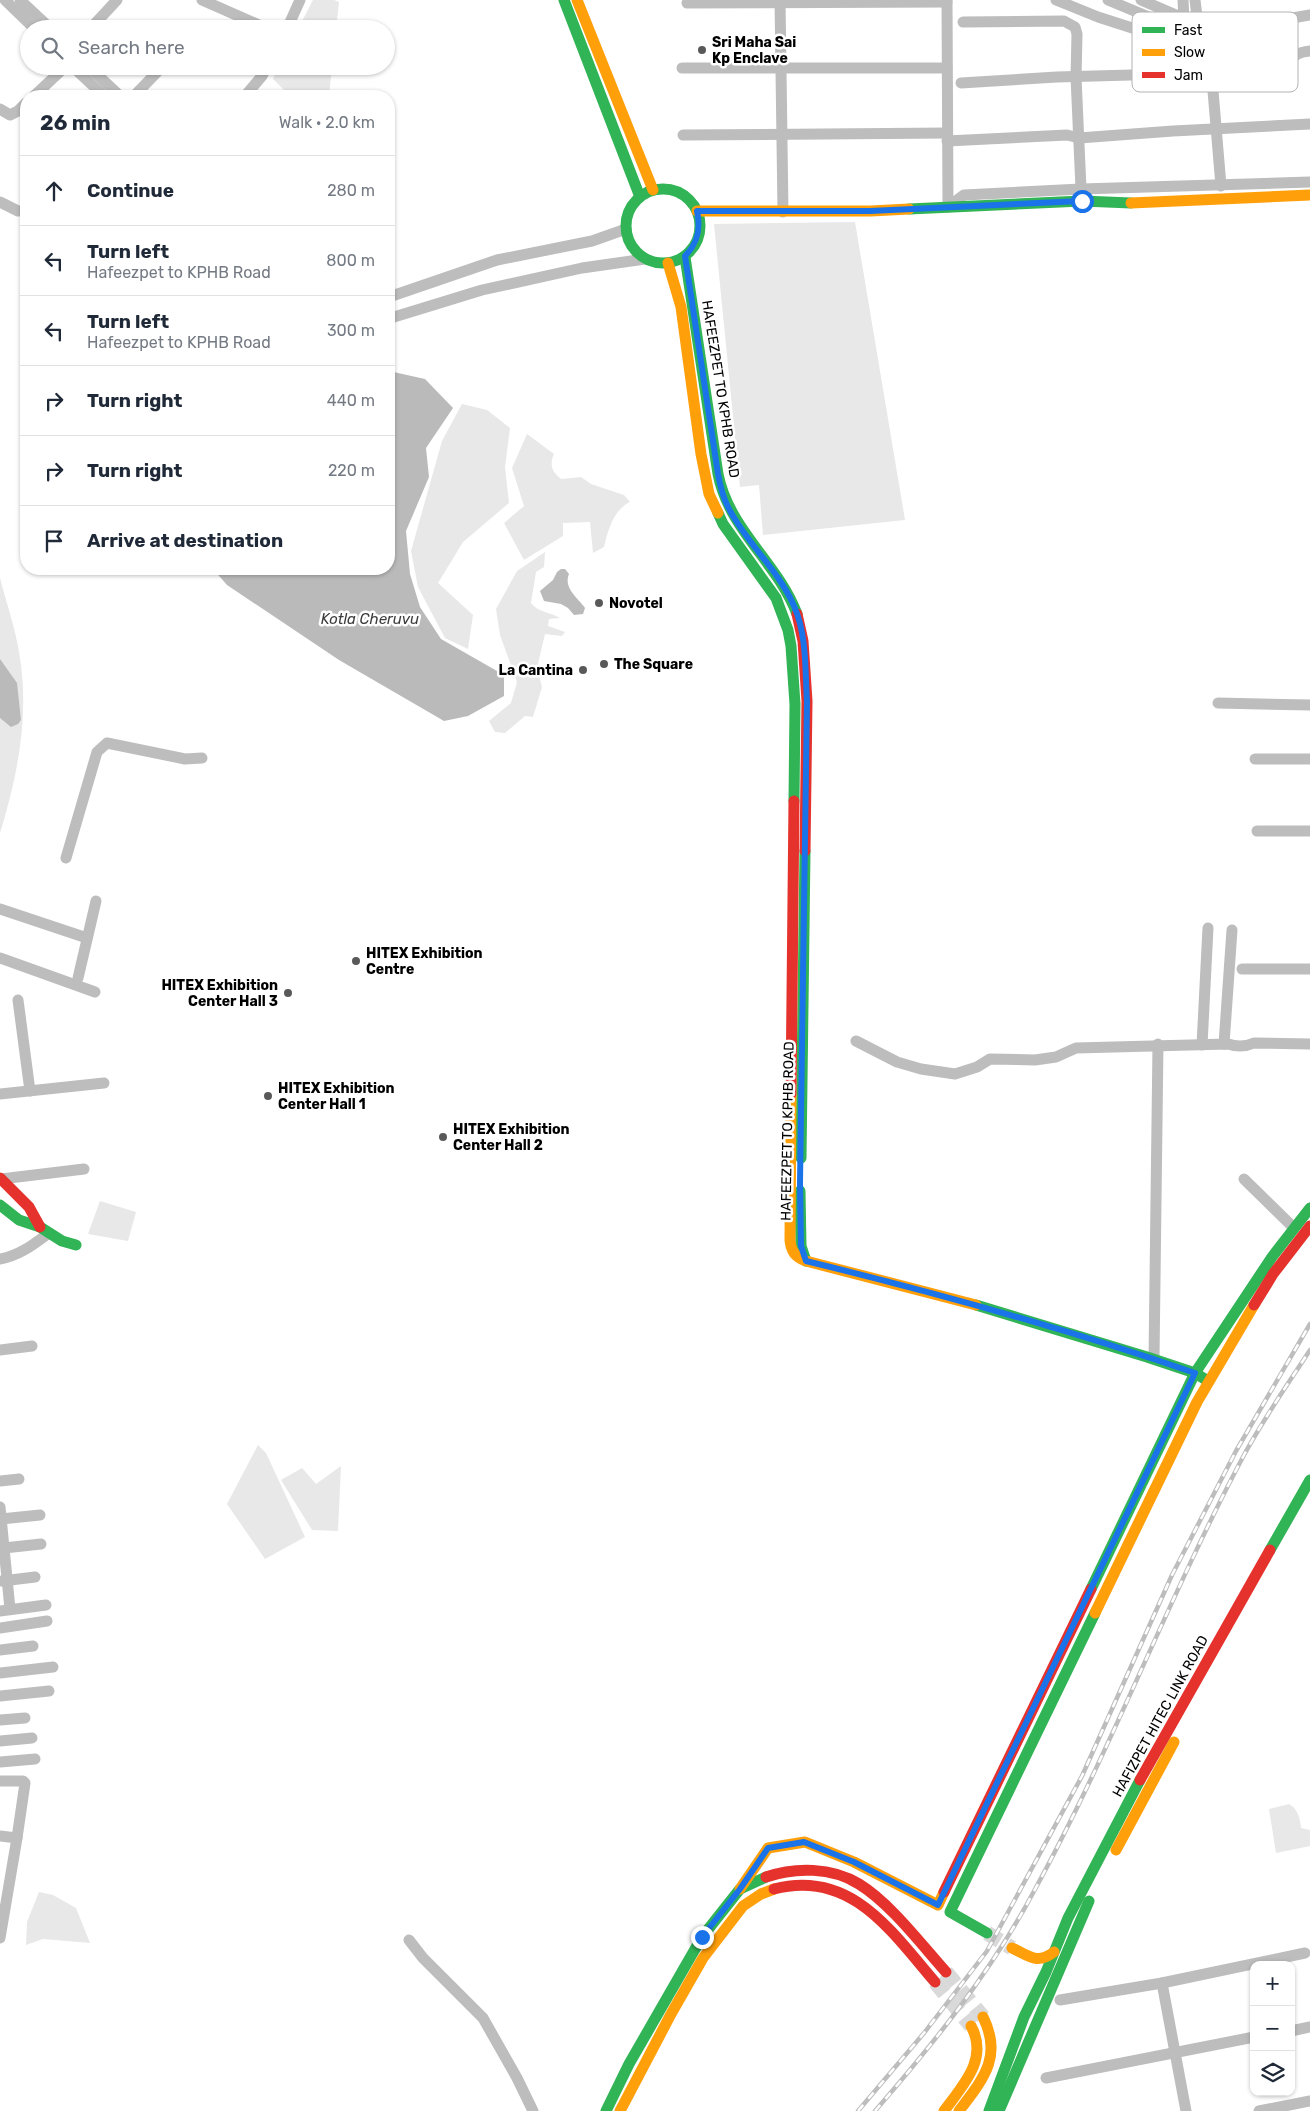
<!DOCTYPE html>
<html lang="en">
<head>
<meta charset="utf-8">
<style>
  :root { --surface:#fff; --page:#f2f2f3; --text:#1f2937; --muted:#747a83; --line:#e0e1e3 }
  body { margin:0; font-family:Rubik,sans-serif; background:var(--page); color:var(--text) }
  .controls { position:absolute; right:15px; bottom:15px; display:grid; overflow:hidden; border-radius:10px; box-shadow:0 1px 4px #0004 }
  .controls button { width:45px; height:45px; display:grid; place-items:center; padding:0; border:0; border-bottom:1px solid var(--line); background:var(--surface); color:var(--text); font:25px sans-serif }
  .stop { position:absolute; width:15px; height:15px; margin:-11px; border:4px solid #1a73e8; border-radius:50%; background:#fff }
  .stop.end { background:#1a73e8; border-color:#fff; box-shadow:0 1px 5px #0008 }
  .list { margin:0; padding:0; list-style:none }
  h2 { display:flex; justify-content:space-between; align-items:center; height:65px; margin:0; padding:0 20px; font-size:21px }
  h2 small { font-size:16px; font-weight:400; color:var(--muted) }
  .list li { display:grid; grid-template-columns:32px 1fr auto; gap:15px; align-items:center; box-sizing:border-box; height:70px; padding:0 20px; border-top:1px solid var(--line) }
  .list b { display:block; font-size:19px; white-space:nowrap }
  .list p { margin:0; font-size:16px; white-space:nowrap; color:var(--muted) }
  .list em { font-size:16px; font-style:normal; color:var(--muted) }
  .icon { flex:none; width:28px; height:28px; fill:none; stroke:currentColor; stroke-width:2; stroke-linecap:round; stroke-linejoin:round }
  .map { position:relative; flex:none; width:1310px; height:2111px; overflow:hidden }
  .search { position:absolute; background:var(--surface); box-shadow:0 1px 4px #0004; left:20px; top:20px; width:375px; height:55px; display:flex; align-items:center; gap:12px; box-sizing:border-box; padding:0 18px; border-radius:28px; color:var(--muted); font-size:19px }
  .panel { position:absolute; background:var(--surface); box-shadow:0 1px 4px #0004; left:20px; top:90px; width:375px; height:485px; border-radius:20px }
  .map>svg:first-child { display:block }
  .green { fill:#e8e8e8 }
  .water { fill:#bababa }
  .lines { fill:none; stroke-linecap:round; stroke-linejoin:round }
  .secondary-tunnel { stroke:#d9d9d9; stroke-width:15; stroke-dasharray:15 8; stroke-linecap:butt }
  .street { stroke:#bdbdbd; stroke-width:11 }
  .fast { stroke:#30b455; stroke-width:11 }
  .slow { stroke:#ff9f0a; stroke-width:11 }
  .jam { stroke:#e5322d; stroke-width:11 }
  .rail-casing { stroke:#bdbdbd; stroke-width:4.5 }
  .rail { stroke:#fff; stroke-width:2.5; stroke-dasharray:8; stroke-linecap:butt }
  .route { stroke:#1a73e8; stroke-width:6 }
  .poi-dot { fill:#595959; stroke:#fff; stroke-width:2 }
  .labels { text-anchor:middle; stroke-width:5; stroke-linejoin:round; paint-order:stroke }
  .poi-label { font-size:14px; font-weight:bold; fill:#000; stroke:#fff; text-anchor:start }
  .street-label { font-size:14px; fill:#000; stroke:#fff }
  .water-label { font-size:15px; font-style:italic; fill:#3d3d3d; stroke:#fff }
  .key { fill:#fff; stroke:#b2b2b2; stroke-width:1 }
  .key-label { font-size:14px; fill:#000 }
</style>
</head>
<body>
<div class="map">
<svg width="1310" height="2111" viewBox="0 0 1310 2111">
  <rect width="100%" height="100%" fill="#fff"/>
  <!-- green -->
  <g class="green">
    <polygon points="313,0 334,0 339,2 336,29 298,29"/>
    <polygon points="279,66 332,66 329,96 290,96 273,79"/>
    <polygon points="855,222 905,520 763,535 759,485 740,487 714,224"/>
    <polygon points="462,404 487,410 510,428 505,467 509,503 463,542 438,583 473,615 468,649 445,638 418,587 411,551 442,441"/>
    <path d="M 527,434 L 554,454 C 549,465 552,472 561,479 L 581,477 L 591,484 L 624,495 L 630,502 C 613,510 608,531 604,547 L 593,553 L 590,522 L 563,523 L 563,536 L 524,560 L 504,523 L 524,506 L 512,468 Z"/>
    <path d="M 545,552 L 544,567 L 536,572 L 531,603 C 539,613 550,612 560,618 L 549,619 L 548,626 L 565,632 L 562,636 L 545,634 L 537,668 L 542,687 L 533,717 L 525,716 L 505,733 L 495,732 L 489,721 L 511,703 L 517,682 L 500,635 L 496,609 L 517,571 Z"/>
    <path d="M 0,578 C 6,602 15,627 19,652 C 30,713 18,775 0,833 Z"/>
    <polygon points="100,1201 136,1212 128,1241 88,1234"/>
    <polygon points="258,1445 266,1453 305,1537 265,1559 227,1504"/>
    <polygon points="341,1466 338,1531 312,1530 281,1480 302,1468 316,1484"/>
    <path d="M 1289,1804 C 1298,1809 1300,1818 1301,1828 L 1310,1830 L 1310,1846 L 1276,1853 L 1269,1809 Z"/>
    <polygon points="39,1892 53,1895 76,1908 90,1943 43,1939 26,1945 27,1922"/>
  </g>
  <!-- water -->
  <g class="water">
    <polygon points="389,371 425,379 453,408 426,448 429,477 406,531 410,574 420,607 441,639 504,675 504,696 468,716 444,721 339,660 227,585 213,569 389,569"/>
    <path d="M 561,569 L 565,569 L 569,574 C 563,588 578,598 585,608 L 583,614 L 574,615 L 568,608 L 561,604 L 544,601 L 540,591 L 553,580 L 557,572 Z"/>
    <polygon points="0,659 17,683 21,720 18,724 11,727 0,718"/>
  </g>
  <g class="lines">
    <!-- secondary-tunnel -->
    <g class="secondary-tunnel">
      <polyline points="987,1933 1012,1948"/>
      <polyline points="946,1972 983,2017"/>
      <polyline points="935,1982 971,2026"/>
    </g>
    <!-- street -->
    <g class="street">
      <polyline points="5,0 35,29"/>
      <polyline points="20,0 51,29"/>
      <polyline points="202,0 268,29"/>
      <polyline points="780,0 783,212"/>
      <polyline points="947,0 948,207"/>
      <path d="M 1056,0 L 1098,17 L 1263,70 L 1283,70 C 1294,59 1291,53 1310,51"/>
      <polyline points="1108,0 1235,53 1239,42 1141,0"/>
      <polyline points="1183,0 1184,19"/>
      <polyline points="1195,0 1198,25"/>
      <polyline points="687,3 947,2"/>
      <polyline points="1281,20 1310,15"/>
      <polyline points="963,22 1064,21 1075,27 1077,34 1076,77 1081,189"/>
      <polyline points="90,29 117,0"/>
      <polyline points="287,29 300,0"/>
      <polyline points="72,66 104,96"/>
      <polyline points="88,66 120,96"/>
      <polyline points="682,68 947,68"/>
      <polyline points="961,83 1057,77 1205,73 1212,79 1221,186"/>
      <polyline points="34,96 66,66"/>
      <polyline points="134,96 163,66"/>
      <polyline points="245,96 262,76 267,66"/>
      <polyline points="0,109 10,115 18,111 26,103"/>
      <polyline points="683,135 947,133"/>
      <polyline points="947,141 1067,135 1079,138 1173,131 1310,124"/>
      <polyline points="0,202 18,211"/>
      <polyline points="948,207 964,195 1081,189 1310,182"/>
      <polyline points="389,297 497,260 592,241 626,229"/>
      <polyline points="389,314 394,317 482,290 582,268 645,259"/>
      <polyline points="1218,703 1310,705"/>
      <polyline points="1255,759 1310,759"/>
      <polyline points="1257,831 1310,831"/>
      <polyline points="66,858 97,752 107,743 185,759 202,758"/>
      <polyline points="0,909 87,938"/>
      <polyline points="0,958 95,992"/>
      <polyline points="1242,969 1310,969"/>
      <polyline points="78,978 96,901"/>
      <polyline points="18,1000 30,1091"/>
      <path d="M 856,1041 L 897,1062 L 921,1069 L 955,1074 L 977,1067 L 990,1059 L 1035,1060 L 1056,1057 L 1076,1048 L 1228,1044 C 1237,1047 1245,1047 1254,1043 L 1310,1044"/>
      <polyline points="1224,1044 1232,930"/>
      <polyline points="1202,1045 1208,928"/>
      <polyline points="0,1094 104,1083"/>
      <polyline points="1,1179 84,1169"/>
      <polyline points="1244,1179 1294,1228"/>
      <path d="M 0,1259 C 19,1256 34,1244 49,1233"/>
      <polyline points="0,1350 32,1346"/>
      <polyline points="1154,1359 1158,1044"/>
      <polyline points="0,1481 19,1479"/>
      <polyline points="0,1507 10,1609"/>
      <polyline points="1,1519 40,1515"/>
      <polyline points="4,1548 41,1544"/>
      <polyline points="2,1581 35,1577"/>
      <polyline points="0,1611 46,1605"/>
      <polyline points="0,1628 47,1621"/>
      <polyline points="0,1650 33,1646"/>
      <polyline points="0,1673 53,1667"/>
      <polyline points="0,1696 49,1691"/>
      <polyline points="0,1720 25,1718"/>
      <polyline points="0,1741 32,1738"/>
      <polyline points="0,1762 35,1759"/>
      <polyline points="0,1781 23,1781 25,1783 17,1838"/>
      <polyline points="0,1836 17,1838 0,1938"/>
      <polyline points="409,1940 423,1958 483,2018 517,2078 533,2111"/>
      <polyline points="1162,1983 1186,2111"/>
      <polyline points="1060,2000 1162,1983 1305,1953"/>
      <polyline points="1291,2031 1310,2027"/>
      <polyline points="1046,2078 1254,2037"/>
      <polyline points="1259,2111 1310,2101"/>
    </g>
    <!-- fast -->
    <g class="fast">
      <polyline points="564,0 640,197"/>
      <circle cx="663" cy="226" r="37"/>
      <polyline points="909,209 1082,201 1131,203"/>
      <path d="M 685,257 L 718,474 C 729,530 778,563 797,614"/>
      <polyline points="718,513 723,524 776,598 788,630 791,646 795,704 794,801"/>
      <polyline points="801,1158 805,851"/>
      <polyline points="800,1191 801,1246 806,1261"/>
      <polyline points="0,1205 19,1220 40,1227 62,1241 76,1245"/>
      <polyline points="976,1305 1147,1357 1195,1373 1208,1381"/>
      <polyline points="1270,1550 1310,1480"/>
      <polyline points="1091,1589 1195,1373 1272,1257 1310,1208"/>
      <polyline points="987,1933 950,1912 1095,1613"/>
      <polyline points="606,2111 629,2064 702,1937 740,1889 766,1877"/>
      <polyline points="989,2111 1024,2017 1046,1972 1068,1918 1140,1780"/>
      <polyline points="999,2111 1089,1901"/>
    </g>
    <!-- slow -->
    <g class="slow">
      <polyline points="577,0 653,190"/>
      <polyline points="1131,203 1310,195"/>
      <polyline points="697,211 871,211 909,209"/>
      <polyline points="668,263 681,307 701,454 709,494 718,513"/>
      <path d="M 791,1094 L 790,1240 C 791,1251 795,1257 806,1261 L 976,1305"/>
      <polyline points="1095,1613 1197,1402 1254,1305"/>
      <polyline points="1116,1850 1174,1742"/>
      <polyline points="740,1889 768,1848 805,1842 854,1862 938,1905 944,1892"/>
      <path d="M 1012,1948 C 1029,1956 1037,1965 1054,1952"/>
      <polyline points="620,2111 671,2014 703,1958 743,1906 761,1894 774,1889"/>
      <path d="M 944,2111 C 963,2085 989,2059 971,2026"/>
      <path d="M 959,2111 C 983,2079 1003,2057 983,2017"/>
    </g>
    <!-- jam -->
    <g class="jam">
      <polyline points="797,614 803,641 807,701 805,851"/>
      <polyline points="791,1094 794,801"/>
      <polyline points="0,1178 29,1207 40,1227"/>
      <polyline points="1254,1305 1273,1274 1310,1226"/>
      <polyline points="1140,1780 1270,1550"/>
      <path d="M 766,1877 C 795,1867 832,1867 859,1884 C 890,1903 921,1944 946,1972"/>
      <path d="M 774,1889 C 851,1869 891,1931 935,1982"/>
      <polyline points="944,1892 1091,1589"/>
    </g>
    <!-- rail casing -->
    <g class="rail-casing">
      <g id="rail">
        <polyline points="858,2111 924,2033 987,1951 1082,1776 1172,1575 1236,1451 1310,1324"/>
        <path d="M 875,2111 C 934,2043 991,1972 1033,1893 C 1111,1751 1168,1598 1244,1455 C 1264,1418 1288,1384 1310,1350"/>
      </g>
    </g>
    <!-- rail -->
    <use href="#rail" class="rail"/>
  </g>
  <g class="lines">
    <!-- route -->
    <path class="route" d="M 702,1937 L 740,1889 L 768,1848 L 804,1842 L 854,1862 L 938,1905 L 1195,1373 C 1067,1329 937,1293 806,1261 L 801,1246 L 800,1183 L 807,701 C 805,670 807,635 794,606 C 778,569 746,543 728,507 C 723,497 720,485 718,474 L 685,256 C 698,243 701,229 697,211 L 870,211 L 1082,201"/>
  </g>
  <!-- markers -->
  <g class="poi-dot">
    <circle cx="702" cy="50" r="5"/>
    <circle cx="599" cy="603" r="5"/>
    <circle cx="604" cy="664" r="5"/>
    <circle cx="583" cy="670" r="5"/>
    <circle cx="356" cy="961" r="5"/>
    <circle cx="288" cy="993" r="5"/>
    <circle cx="268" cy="1096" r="5"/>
    <circle cx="443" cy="1137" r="5"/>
  </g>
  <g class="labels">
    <!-- poi labels -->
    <g class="poi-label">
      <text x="712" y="47">Sri Maha Sai<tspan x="712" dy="16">Kp Enclave</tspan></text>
      <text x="609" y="608">Novotel</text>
      <text x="614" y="669">The Square</text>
      <text x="573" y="675" text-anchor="end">La Cantina</text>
      <text x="366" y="958">HITEX Exhibition<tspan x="366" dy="16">Centre</tspan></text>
      <text x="278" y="990" text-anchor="end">HITEX Exhibition<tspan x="278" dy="16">Center Hall 3</tspan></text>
      <text x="278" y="1093">HITEX Exhibition<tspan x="278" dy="16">Center Hall 1</tspan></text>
      <text x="453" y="1134">HITEX Exhibition<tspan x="453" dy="16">Center Hall 2</tspan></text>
    </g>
    <!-- street labels -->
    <g class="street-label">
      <text transform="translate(721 389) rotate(81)" y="5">HAFEEZPET TO KPHB ROAD</text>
      <text transform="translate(787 1131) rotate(-89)" y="5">HAFEEZPET TO KPHB ROAD</text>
      <text transform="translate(1160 1716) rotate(-61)" y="5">HAFIZPET HITEC LINK ROAD</text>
    </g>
    <!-- water labels -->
    <g class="water-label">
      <text x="370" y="624">Kotla Cheruvu</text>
    </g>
  </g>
  <!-- legend -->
  <rect x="1132" y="12" width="166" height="80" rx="8" class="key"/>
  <rect x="1142" y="27" width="23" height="6" fill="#30b455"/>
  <rect x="1142" y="49" width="23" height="7" fill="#ff9f0a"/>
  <rect x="1142" y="72" width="23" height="6" fill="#e5322d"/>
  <g class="key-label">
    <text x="1174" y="35">Fast</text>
    <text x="1174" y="57">Slow</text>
    <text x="1174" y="80">Jam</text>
  </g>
</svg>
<div class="controls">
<button>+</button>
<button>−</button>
<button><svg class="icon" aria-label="layers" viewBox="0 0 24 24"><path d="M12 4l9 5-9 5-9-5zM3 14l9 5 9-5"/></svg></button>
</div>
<div class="stop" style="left:1082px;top:201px"></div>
<div class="stop end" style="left:702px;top:1937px"></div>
<div class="search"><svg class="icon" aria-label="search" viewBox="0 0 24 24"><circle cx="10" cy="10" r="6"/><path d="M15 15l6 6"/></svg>Search here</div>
<section class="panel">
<h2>26 min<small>Walk · 2.0 km</small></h2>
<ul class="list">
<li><svg class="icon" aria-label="ahead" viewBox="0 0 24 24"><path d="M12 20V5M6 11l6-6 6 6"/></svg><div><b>Continue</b></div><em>280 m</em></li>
<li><svg class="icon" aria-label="left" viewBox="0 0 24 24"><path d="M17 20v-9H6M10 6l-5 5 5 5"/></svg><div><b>Turn left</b><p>Hafeezpet to KPHB Road</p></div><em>800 m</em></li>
<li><svg class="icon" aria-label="left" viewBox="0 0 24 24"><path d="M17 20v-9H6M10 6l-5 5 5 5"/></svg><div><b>Turn left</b><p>Hafeezpet to KPHB Road</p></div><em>300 m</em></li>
<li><svg class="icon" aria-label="right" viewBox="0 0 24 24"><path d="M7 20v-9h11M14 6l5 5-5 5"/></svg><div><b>Turn right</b></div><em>440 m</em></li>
<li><svg class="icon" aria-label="right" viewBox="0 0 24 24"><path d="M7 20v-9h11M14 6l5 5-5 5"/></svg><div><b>Turn right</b></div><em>220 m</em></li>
<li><svg class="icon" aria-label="arrive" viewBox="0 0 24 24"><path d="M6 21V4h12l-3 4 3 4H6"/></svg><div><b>Arrive at destination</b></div></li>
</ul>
</section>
</div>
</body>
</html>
